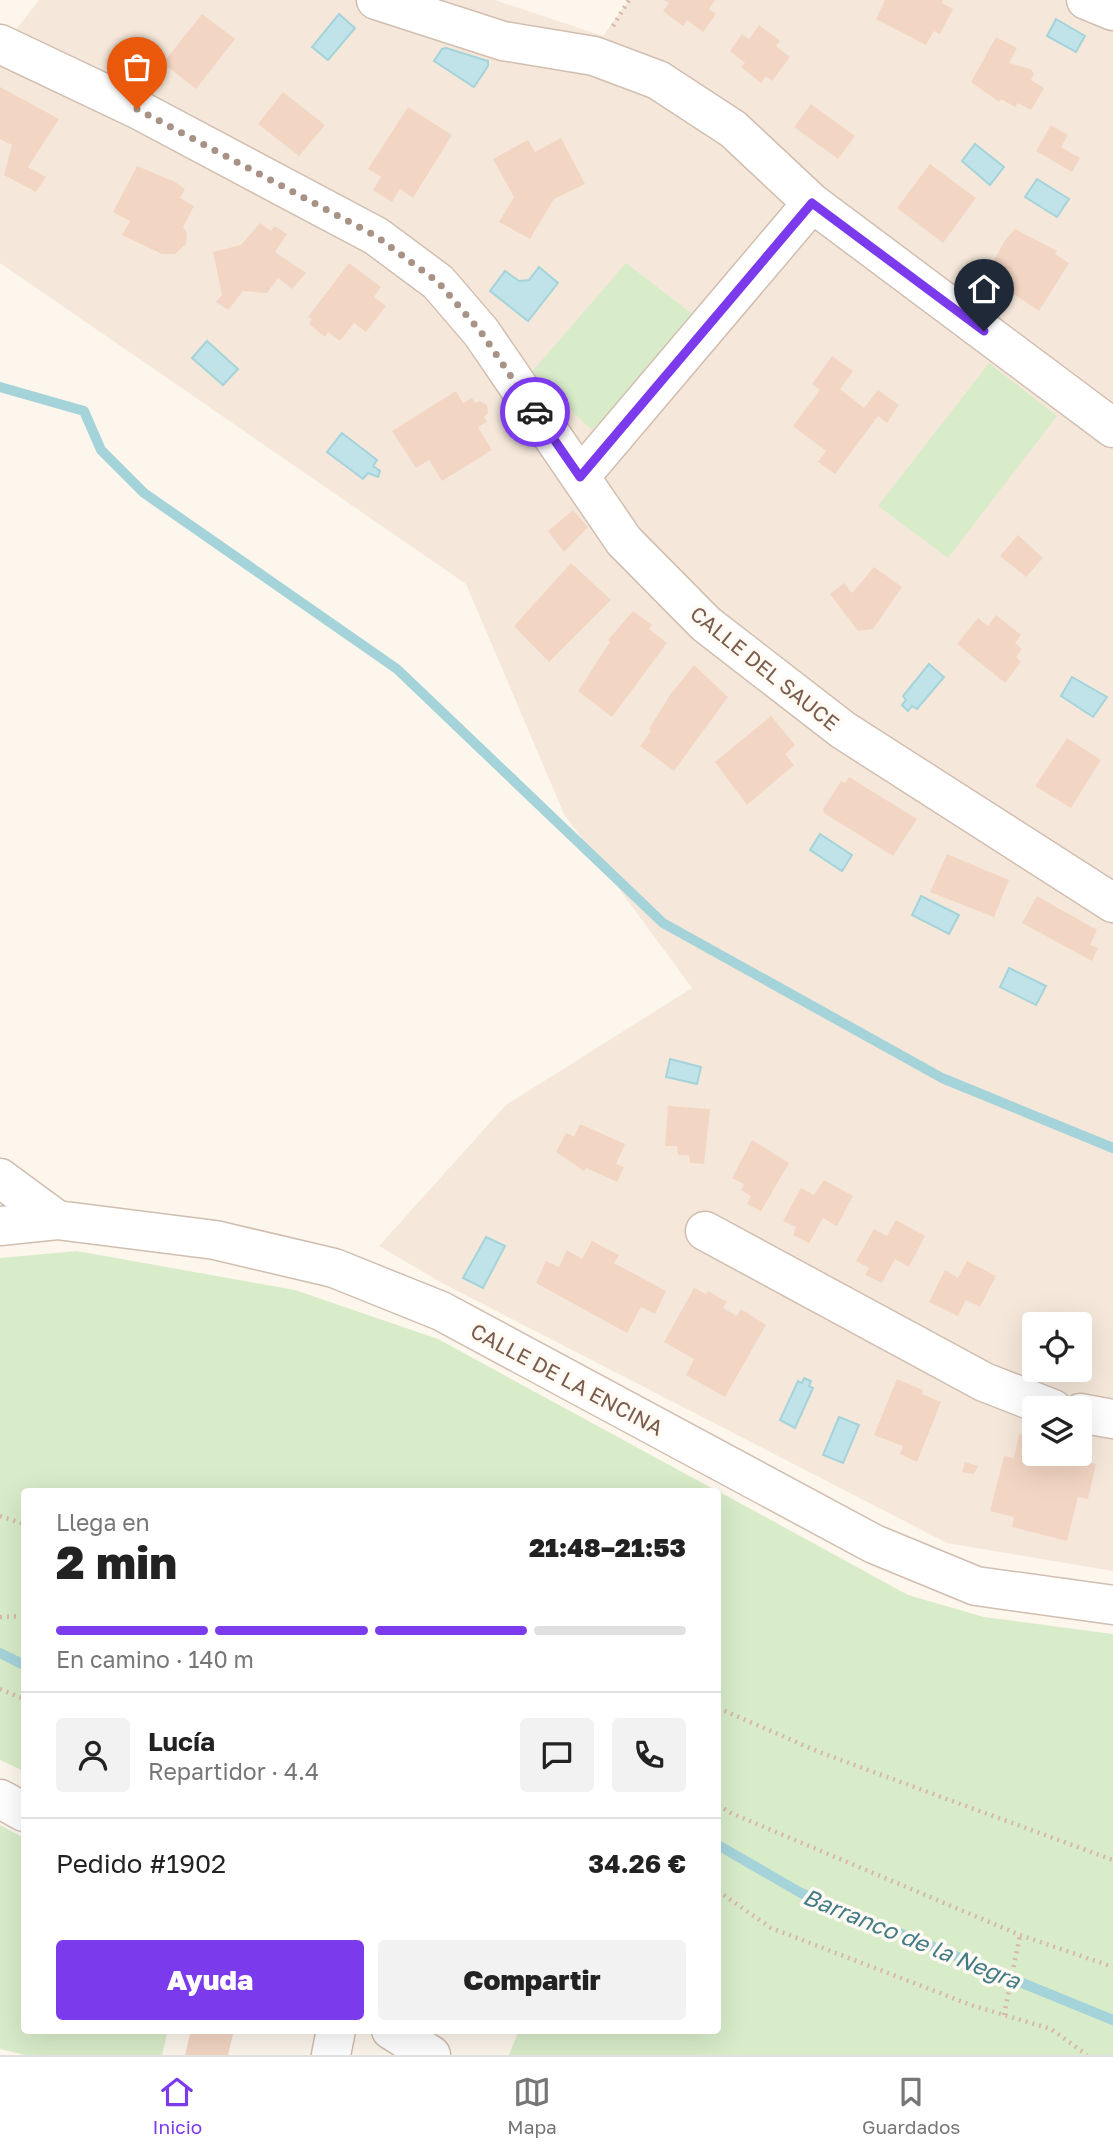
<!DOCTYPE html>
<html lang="es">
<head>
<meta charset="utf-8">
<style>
  :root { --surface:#fff; --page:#f2f2f2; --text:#222; --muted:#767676; --line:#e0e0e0; --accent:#7c3aed }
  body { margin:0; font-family:"Golos Text",sans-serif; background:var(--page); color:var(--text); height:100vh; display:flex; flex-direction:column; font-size:26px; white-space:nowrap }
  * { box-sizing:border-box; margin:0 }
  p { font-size:23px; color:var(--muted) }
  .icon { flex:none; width:38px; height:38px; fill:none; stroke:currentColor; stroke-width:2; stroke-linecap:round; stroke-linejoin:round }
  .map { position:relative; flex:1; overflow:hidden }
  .panel { position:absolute; left:21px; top:1488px; width:700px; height:546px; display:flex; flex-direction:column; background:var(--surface); border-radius:7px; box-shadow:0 7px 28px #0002 }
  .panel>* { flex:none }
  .buttons { position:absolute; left:1022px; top:1312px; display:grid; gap:14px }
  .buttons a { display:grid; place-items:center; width:70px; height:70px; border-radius:7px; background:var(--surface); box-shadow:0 7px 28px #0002; font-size:35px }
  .pin { position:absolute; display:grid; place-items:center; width:60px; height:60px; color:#fff; margin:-72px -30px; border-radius:50% 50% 50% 0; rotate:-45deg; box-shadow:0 0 7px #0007 }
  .pin .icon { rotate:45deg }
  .courier { position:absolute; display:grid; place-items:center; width:70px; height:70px; margin:-35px; border:5px solid #7c3aed; border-radius:50%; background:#fff; color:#222; box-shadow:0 2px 9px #0007 }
  .head em { font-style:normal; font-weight:800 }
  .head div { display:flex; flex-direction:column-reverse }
  .head { display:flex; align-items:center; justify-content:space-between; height:119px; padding:0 35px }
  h1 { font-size:46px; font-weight:800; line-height:52px }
  .bar { display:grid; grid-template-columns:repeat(4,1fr); gap:10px 7px; align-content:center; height:84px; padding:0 35px }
  .bar i { height:9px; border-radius:5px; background:var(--line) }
  .bar .on { background:var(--accent) }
  .bar p { grid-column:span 4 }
  .line { display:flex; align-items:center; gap:18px; padding:0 35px; border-top:2px solid var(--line) }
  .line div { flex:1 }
  .round { display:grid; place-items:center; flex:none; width:74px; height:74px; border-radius:7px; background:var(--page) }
  .action { display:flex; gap:14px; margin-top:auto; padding:14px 35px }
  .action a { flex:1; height:80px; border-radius:7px; background:var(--accent); color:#fff; font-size:28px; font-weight:800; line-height:80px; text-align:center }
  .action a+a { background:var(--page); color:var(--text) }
  .tab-bar { display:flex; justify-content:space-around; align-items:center; height:98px; border-top:2px solid var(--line); background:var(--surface); font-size:19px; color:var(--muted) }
  .tab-bar a { display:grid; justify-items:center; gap:4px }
  .tab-bar .on { color:var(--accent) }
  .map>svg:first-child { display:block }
  .residential { fill:#f5e8da; fill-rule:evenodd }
  .green { fill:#d8ecc9 }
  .water { fill:#bfe3e8; stroke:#a5d3da; stroke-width:2 }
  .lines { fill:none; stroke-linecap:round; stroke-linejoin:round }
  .stream { stroke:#a5d3da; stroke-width:10 }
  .building { fill:#f3d5c3 }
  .minor-casing { stroke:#d1beb0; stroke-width:41 }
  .path { stroke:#d9b8a5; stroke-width:4.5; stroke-dasharray:2 5; stroke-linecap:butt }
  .minor { stroke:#fff; stroke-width:38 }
  .done { stroke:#a89285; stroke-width:7; stroke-dasharray:0 12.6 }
  .route { stroke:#7c3aed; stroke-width:9 }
  .labels { text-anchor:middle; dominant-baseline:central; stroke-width:7; stroke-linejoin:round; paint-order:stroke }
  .street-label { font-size:21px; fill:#7a5c4d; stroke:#fffaf3 }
  .water-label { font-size:23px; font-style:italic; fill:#437c86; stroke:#fffaf3 }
</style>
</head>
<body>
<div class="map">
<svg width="1113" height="2055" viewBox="0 0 1113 2055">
  <rect width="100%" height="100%" fill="#fdf6ec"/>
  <path class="residential" d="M39,0h456l108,36 26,-36h484v1571l-166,-28 -505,-260 -63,-37 127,-141 186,-117 -128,-174 -98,-230 -466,-321v-213zM1034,1325h46v45h-46zM1034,1409h46v45h-46z"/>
  <path class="green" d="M626,263l69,53 -103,114 -62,-56z
    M989,363l68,53 -109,142 -70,-52z
    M77,1251l218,39 143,49 279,152h-693v280l-24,-11v-502z
    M718,1491l190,104 76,22 129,17v421h-604l10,-25h199z
    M0,1825l24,13v192h144l-6,25h-137l-25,-6z"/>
  <path class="water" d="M339,14l16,14 -27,32 -16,-13z
    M1056,19l29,17 -9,16 -29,-16z
    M446,48l42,13v5l-14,21 -40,-26 8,-12z
    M975,144l29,23 -14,18 -28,-24z
    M1037,179l32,20 -12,18 -32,-20z
    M539,267l19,16 -30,38 -38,-30 15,-20 14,10 10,-1z
    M207,341l31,28 -15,16 -31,-27z
    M342,433l35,27 -4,6 7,5 -2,6 -10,-4 -5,6 -36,-27z
    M929,664l15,13 -27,32 -5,-3 -4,5 -6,-6 4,-5 -3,-4z
    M1072,677l35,20 -14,20 -32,-21z
    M820,834l32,21 -10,16 -32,-21z
    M921,896l38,19 -10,19 -37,-19z
    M1009,968l37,18 -10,19 -36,-18z
    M670,1059l31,8 -4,17 -31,-7z
    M486,1237l19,9 -22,42 -20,-10z
    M804,1378l7,3 -2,5 4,2 -18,40 -15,-8 18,-39 4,2z
    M839,1417l20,8 -16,38 -20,-8z"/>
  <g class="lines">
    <path class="stream" d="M0,387l84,24 17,39 43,43 253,176 266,254 279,155 171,70
      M0,1653l24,12
      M718,1845l83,48 312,127"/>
  </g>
  <path class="building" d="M663,0h52l-6,9 7,5 -13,18 -16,-12 -4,6 -20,-15 6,-8z
    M885,0h58l-1,3 11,6 -13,25 -6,-3 -8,14 -50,-26z
    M202,14l33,25 -39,50 -33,-26z
    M759,25l21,16 -4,5 14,11 -18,24 -6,-5 -5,7 -20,-16 4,-4 -15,-12 12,-17 7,5z
    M996,37l21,11 -8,15 22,6 3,5 -3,6 13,8 -13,22 -13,-7 -3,4 -14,-8 -2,3 -28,-20z
    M0,87l59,32 -31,48 18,10 -10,15 -32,-17 8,-30 -12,-6z
    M283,92l42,33 -26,31 -41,-32z
    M811,104l44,32 -17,23 -44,-32z
    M408,107l44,28 -39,63 -13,-9 -8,13 -19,-12 8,-13 -13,-8z
    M1051,125l17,10 -7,12 19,11 -8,14 -36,-21z
    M561,138l24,46 -31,15 -24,40 -31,-17 15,-25 -21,-38 35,-19 7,12z
    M930,164l46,34 -33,45 -46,-35z
    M137,166l38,16 10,7 -5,9 14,8 -11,21 4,6 -1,11 -11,10h-13l-40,-19 8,-14 -17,-9z
    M260,223l11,8 4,-5 12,8 -12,18 31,21 -14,16 -14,-11 -11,15 -24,-2 -15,19 -12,-8 6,-7 -9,-43 28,-7z
    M1015,229l42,22 -2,3 14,9 -30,48 -28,-19 -8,13 -26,-16 29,-50z
    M349,263l32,24 -7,10 12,9 -20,26 -12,-9 -14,18 -12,-9 -3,5 -16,-13 3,-5 -4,-2z
    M832,356l21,15 -13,18 24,19 14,-18 21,15 -12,18 -9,-7 -43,58 -17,-12 8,-11 -33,-25 27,-36 -8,-6z
    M456,391l7,12 9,-5 3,5 5,-2 7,4 1,8 -4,4 3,5 -9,5 14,23 -50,31 -13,-21 -13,8 -24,-37z
    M573,510l15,17 -24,25 -16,-21z
    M1018,535l25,23 -17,19 -26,-21z
    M571,563l40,37 -62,62 -35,-36z
    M874,567l28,20 -29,42 -15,2 -28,-37 14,-11 8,10z
    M633,611l19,14 -3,4 18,14 -55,74 -34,-26 32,-49 -2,-2z
    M996,615l25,20 -6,8 7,6 -6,8 5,5 -16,21 -48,-39 21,-26 10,8z
    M694,665l34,32 -54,74 -34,-25 11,-15 -2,-2 21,-34z
    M771,716l24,29 -10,9 9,11 -47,40 -32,-43z
    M1067,738l34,22 -30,48 -36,-22z
    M849,777l68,42 -24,37 -69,-43 -1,-4 18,-28 4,2z
    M947,854l62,26 -15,37 -64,-25z
    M1037,896l60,34 -7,15 8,3 -6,13 -70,-38z
    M668,1106l42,3 -6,55 -14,-1 -1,-8h-11l-1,-9h-12z
    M580,1124l45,20 -9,20 8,3 -7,15 -31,-14 -2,3 -28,-19 10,-19 8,4z
    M752,1140l37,23 -28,48 -14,-7 4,-8 -10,-6 3,-6 -12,-6z
    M824,1180l29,16 -16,30 -14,-8 -14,25 -16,-8 3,-8 -13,-6 18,-33 13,7z
    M896,1220l29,16 -16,31 -14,-8 -13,24 -17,-8 4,-7 -13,-7 18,-32 13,7z
    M592,1241l27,14 -5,8 52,28 -11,23 -14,-7 -14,26 -91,-50 10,-22 13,6 8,-17 15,9z
    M967,1261l29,15 -16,31 -14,-7 -8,16 -29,-14 16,-32 13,8z
    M694,1288l12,6 2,-3 19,11 -4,6 14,8 4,-7 25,16 -41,72 -39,-22 8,-16 -30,-17z
    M897,1379l26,11 -1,4 19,8 -24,60 -17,-8 3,-8 -29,-11z
    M1019,1434l15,4v16h21l41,10 -8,35 -10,-2 -11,44 -55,-14 2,-10 -24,-6 14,-55 10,2z
    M965,1462l13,4 -4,8 -12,-2z
    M191,2030h43l-6,25h-43z"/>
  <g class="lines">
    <g class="minor-casing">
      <path id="minor" d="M376,0l127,41 91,15 64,24 75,49 79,74 301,225
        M1086,0l27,11
        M0,44l137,65 239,127 62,46 43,50 143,209 82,83 137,106 270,173
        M580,477l232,-274
        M0,1178l57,42
        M0,1226l57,-6 158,20 119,28 107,43 433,233 102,42 137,19
        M705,1231l279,151 69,27
        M1080,1413l33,6
        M0,1799l24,13
        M391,2030l40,25
        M331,2055l5,-25"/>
    </g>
    <path class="path" d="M613,26l16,-26
      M0,1516l24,8
      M0,1617l24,-1
      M0,1689l24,10
      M718,1708l101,44 294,108
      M718,1805l13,8 289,122 93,32
      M718,1891l53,37 200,77 80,24 36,26
      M1004,2015l16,-80"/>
    <use href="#minor" class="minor"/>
  </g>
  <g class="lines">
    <path class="done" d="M137,109l239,127 62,46 43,50 54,80"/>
    <path class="route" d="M535,412l45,65 232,-274 172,128"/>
  </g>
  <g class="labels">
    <g class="street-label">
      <text transform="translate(765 668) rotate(39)">CALLE DEL SAUCE</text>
      <text transform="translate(567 1379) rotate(28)">CALLE DE LA ENCINA</text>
    </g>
    <g class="water-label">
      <text transform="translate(912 1938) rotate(22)">Barranco de la Negra</text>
    </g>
  </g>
</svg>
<div class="buttons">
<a><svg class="icon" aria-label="locate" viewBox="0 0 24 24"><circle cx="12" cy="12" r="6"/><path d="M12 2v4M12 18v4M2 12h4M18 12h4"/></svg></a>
<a><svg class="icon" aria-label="layers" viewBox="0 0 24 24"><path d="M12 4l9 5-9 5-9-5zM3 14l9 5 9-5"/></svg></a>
</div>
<div class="pin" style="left:137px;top:109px;background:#ea580c"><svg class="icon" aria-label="bag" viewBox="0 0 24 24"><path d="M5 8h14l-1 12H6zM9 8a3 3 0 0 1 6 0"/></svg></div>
<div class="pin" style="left:984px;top:331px;background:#1f2937"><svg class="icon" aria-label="home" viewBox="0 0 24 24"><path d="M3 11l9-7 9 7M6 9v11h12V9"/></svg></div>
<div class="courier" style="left:535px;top:412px"><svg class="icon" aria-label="car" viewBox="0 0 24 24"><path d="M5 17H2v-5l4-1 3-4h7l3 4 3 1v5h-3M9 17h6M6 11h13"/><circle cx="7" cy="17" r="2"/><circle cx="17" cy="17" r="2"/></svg></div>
<section class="panel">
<div class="head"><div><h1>2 min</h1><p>Llega en</p></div><em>21:48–21:53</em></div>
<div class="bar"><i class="on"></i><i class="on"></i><i class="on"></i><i></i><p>En camino · 140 m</p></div>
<div class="line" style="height:126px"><a class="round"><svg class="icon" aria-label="person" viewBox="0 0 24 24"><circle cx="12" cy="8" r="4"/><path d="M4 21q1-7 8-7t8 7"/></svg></a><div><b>Lucía</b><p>Repartidor · 4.4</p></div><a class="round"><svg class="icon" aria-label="chat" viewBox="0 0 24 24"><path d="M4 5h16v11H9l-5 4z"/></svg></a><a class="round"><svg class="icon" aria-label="phone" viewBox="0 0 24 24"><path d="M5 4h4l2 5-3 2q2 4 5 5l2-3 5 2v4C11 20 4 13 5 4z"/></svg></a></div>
<div class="line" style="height:91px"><div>Pedido #1902</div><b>34.26 €</b></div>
<div class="action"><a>Ayuda</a><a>Compartir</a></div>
</section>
</div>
<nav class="tab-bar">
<a class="on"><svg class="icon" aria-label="home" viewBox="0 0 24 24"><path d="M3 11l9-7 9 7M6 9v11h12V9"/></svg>Inicio</a>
<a><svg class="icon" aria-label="map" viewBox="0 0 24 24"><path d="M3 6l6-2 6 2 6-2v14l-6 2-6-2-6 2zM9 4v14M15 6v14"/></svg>Mapa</a>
<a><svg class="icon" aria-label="saved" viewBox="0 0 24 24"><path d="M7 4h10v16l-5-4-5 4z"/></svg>Guardados</a>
</nav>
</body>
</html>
